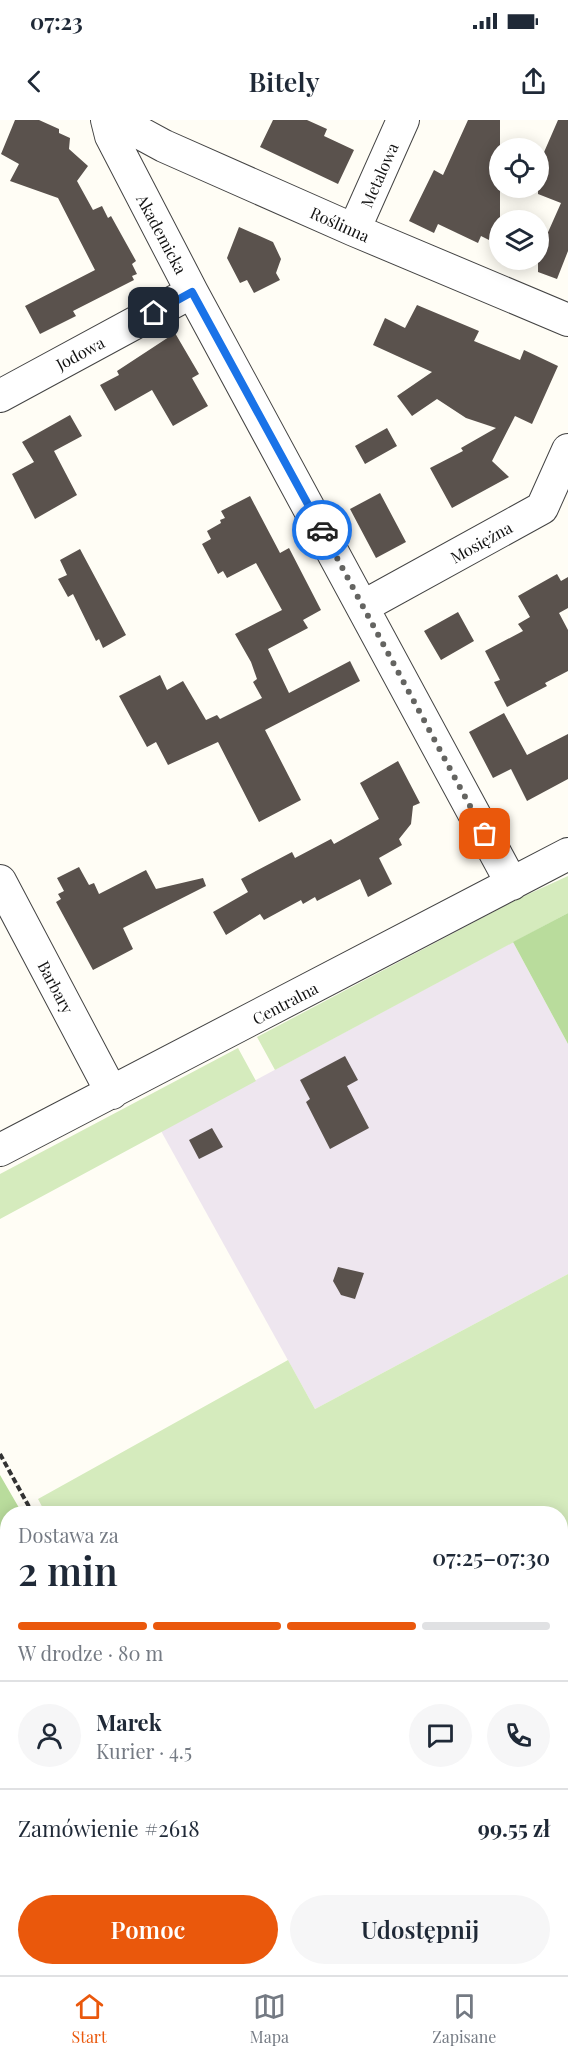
<!DOCTYPE html>
<html lang="pl">
<head>
<meta charset="utf-8">
<style>
  :root { --surface:#fff; --page:#f6f6f7; --text:#1f2937; --muted:#747a83; --line:#e0e1e3; --accent:#ea580c }
  body { margin:0; font-family:"Playfair Display",serif; background:var(--page); color:var(--text); height:100vh; display:flex; flex-direction:column; font-size:22px; white-space:nowrap }
  * { box-sizing:border-box; margin:0 }
  p { font-size:20px; color:var(--muted) }
  .icon { flex:none; width:33px; height:33px; fill:none; stroke:currentColor; stroke-width:2; stroke-linecap:round; stroke-linejoin:round }
  .map { position:relative; flex:1; overflow:hidden }
  .drawer { position:absolute; left:0px; top:1386px; width:568px; height:470px; display:flex; flex-direction:column; background:var(--surface); border-radius:24px 24px 0 0; box-shadow:0 3px 15px #0003 }
  .drawer>* { flex:none }
  .fabs { position:absolute; left:489px; top:18px; display:grid; gap:12px }
  .fabs a { display:grid; place-items:center; width:60px; height:60px; border-radius:50%; background:var(--surface); box-shadow:0 3px 15px #0003; font-size:30px }
  .pin { position:absolute; display:grid; place-items:center; width:51px; height:51px; color:#fff; margin:-26px; border-radius:12px; box-shadow:0 3px 9px #0006 }
  .courier { position:absolute; display:grid; place-items:center; width:60px; height:60px; margin:-30px; border:4px solid #1a73e8; border-radius:50%; background:#fff; color:#222; box-shadow:0 2px 8px #0007 }
  .overview em { font-style:normal; font-weight:600 }
  .overview div { display:flex; flex-direction:column-reverse }
  .overview { display:flex; align-items:center; justify-content:space-between; height:102px; padding:0 18px }
  h1 { font-size:39px; font-weight:600; line-height:45px }
  .bar { display:grid; grid-template-columns:repeat(4,1fr); gap:9px 6px; align-content:center; height:72px; padding:0 18px }
  .bar i { height:8px; border-radius:4px; background:var(--line) }
  .bar .on { background:var(--accent) }
  .bar p { grid-column:span 4 }
  .line { display:flex; align-items:center; gap:15px; padding:0 18px; border-top:2px solid var(--line) }
  .line div { flex:1 }
  .round { display:grid; place-items:center; flex:none; width:63px; height:63px; border-radius:32px; background:var(--page) }
  .primary-button { display:flex; gap:12px; margin-top:auto; padding:12px 18px }
  .primary-button a { flex:1; height:69px; border-radius:36px; background:var(--accent); color:#fff; font-size:24px; font-weight:600; line-height:69px; text-align:center }
  .primary-button a+a { background:var(--page); color:var(--text) }
  .status { display:flex; justify-content:space-between; align-items:center; height:42px; padding:0 30px; background:var(--surface); direction:ltr }
  .status svg { height:16px; fill:currentColor }
  header { display:flex; justify-content:space-between; align-items:center; height:78px; padding:0 18px; background:var(--surface); font-size:27px; font-weight:600 }
  .tabs { display:flex; justify-content:space-around; align-items:center; height:84px; border-top:2px solid var(--line); background:var(--surface); font-size:16px; color:var(--muted) }
  .tabs a { display:grid; justify-items:center; gap:3px }
  .tabs .on { color:var(--accent) }
  .map>svg:first-child { display:block }
  .industrial { fill:#eee6ef }
  .green { fill:#d5ebbd }
  .forest { fill:#b9dc9c }
  .building { fill:#5a524d }
  .lines { fill:none; stroke-linecap:round; stroke-linejoin:round }
  .street-casing { stroke:#444; stroke-width:34 }
  .path { stroke:#333; stroke-width:4; stroke-dasharray:6 3; stroke-linecap:butt }
  .street { stroke:#fff; stroke-width:32 }
  .done { stroke:#646461; stroke-width:6; stroke-dasharray:0 10.8 }
  .route { stroke:#1a73e8; stroke-width:8 }
  .labels { text-anchor:middle; dominant-baseline:central; stroke-width:6; stroke-linejoin:round; paint-order:stroke }
  .street-label { font-size:16px; fill:#111; stroke:#fff }
</style>
</head>
<body>
<div class="status"><b>07:23</b><svg viewBox="0 0 49 12"><path d="M0 12V9h3v3zM5 12V6h3v6zM10 12V3h3v9zM15 12V0h3v12zM26 1h20v11H26zM47 4h2v5h-2z"/></svg></div>
<header><svg class="icon" aria-label="back" viewBox="0 0 24 24"><path d="M15 5l-7 7 7 7"/></svg>Bitely<svg class="icon" aria-label="share" viewBox="0 0 24 24"><path d="M12 15V3M7 8l5-5 5 5M5 13v7h14v-7"/></svg></header>
<div class="map">
<svg width="568" height="1855" viewBox="0 0 568 1855">
  <rect width="100%" height="100%" fill="#fffdf5"/>
  <path class="industrial" d="M513,822l55,102v230l-253,135 -154,-278z"/>
  <path class="green" d="M568,756v37l-293,157 -18,-33 263,-139z
    M238,928l18,33 -256,138v-45z
    M568,1154v701h-272l-3,-7h268v-454h-515l-8,-15 250,-139 27,49z
    M60,1848h90l1,7h-95z"/>
  <path class="forest" d="M568,793v131l-55,-102z
    M0,1355l22,38 -14,1v454h52l-4,7h-56z
    M150,1848h121l3,7h-123z"/>
  <path class="building" d="M15,0h24l20,9v4l11,5 -1,11 19,17 -11,15 16,29 9,-4 6,12 3,-2 25,45 -4,3 5,10 -5,2 2,4 -61,31 3,5 -36,18 -15,-28 70,-36 -37,-72 -48,-17 9,-17 -18,-10z
    M273,0h34l20,9 -3,7 30,14 -16,34 -78,-37z
    M468,0h32v100l-9,21 -10,-5 -3,7 -40,-19 -4,9 -25,-12 25,-51 9,5z
    M558,0h10v131l-11,28 -19,-7v-35l7,2 16,-36 -23,-9v-28z
    M239,107l34,15 8,17 -5,14 4,7 -26,13 -7,-13 -7,3 -13,-25z
    M417,185l62,26 -5,10 46,19 4,-10 34,16 -26,58 -17,-8 -23,45 17,16 -57,31 -22,-40 33,-17 -2,-3 35,-20 -30,-10 -29,-19 -25,17 -15,-20 35,-24 -59,-27 12,-27 20,10z
    M175,213l24,41 -7,4 16,28 -35,20 -21,-36 -37,21 -15,-26 19,-10 -2,-4z
    M70,295l12,21 -28,15 23,44 -42,24 -23,-45 22,-12 -12,-20z
    M387,308l10,18 -32,18 -10,-18z
    M380,373l26,49 -30,16 -26,-49z
    M250,376l30,57 9,-5 32,62 -18,10 5,8 -40,21 21,44 61,-32 10,20 -95,49 36,70 -42,22 -41,-80 -50,23 -12,-23 -9,5 -28,-51 41,-21 7,15 16,-9 23,39 11,-5 3,4 42,-21 -9,-16 4,-3 -6,-17 -16,-28 47,-24 -26,-47 -29,15 -4,-7 -5,3 -16,-30 9,-5 -4,-8 14,-8 -1,-3 5,-2 -4,-7z
    M80,429l46,86 -23,13 -4,-9 -3,2 -23,-47 -5,3 -10,-18 9,-4 -7,-15z
    M557,454l4,7 7,-4v31l-9,5 9,17v41l-23,12 2,3 -40,21 -13,-25 6,-2 -15,-29 38,-20 -5,-7 12,-7 -12,-21z
    M458,492l16,29 -33,19 -17,-29z
    M504,593l23,42 41,-21v45l-41,22 -16,-32 -18,9 -24,-46z
    M398,641l22,42 -7,3 -2,18 -12,15 3,6 -23,13 13,26 -24,13 -8,-18 -43,22 -2,-4 -12,7 -2,-4 -37,20 -4,-6 -34,21 -13,-23 35,-20 -7,-13 51,-27 3,6 36,-19 3,5 45,-25 -19,-36z
    M79,747l10,18 5,-2 5,11 47,-24 10,19 47,-11 3,8 -83,42 10,21 -40,21 -37,-68 5,-3 -3,-5 6,-3 -7,-13z
    M345,936l13,24 -11,6 22,42 -39,21 -24,-47 4,-3 -10,-19z
    M212,1008l11,19 -24,12 -10,-19z
    M338,1147l26,6 -9,26 -14,-4 -8,-14z"/>
  <g class="lines">
    <g class="street-casing">
      <path id="street" d="M107,0l4,16 81,156 320,592
        M116,0l48,26 190,84 214,90
        M354,110l49,-110
        M0,276l192,-104
        M364,486l178,-98 26,-58
        M0,761l112,212
        M0,1030l568,-296"/>
    </g>
    <path class="path" d="M0,1334l33,60
      M279,1848l3,7"/>
    <use href="#street" class="street"/>
  </g>
  <g class="lines">
    <path class="done" d="M322,410l163,304"/>
    <path class="route" d="M154,193l38,-21 130,238"/>
  </g>
  <g class="labels">
    <g class="street-label">
      <text transform="translate(379 55) rotate(-66)">Metalowa</text>
      <text transform="translate(340 104) rotate(24)">Roślinna</text>
      <text transform="translate(162 114) rotate(62)">Akademicka</text>
      <text transform="translate(80 233) rotate(-28)">Jodowa</text>
      <text transform="translate(481 422) rotate(-29)">Mosiężna</text>
      <text transform="translate(56 867) rotate(62)">Barbary</text>
      <text transform="translate(285 883) rotate(-28)">Centralna</text>
    </g>
  </g>
</svg>
<div class="fabs">
<a><svg class="icon" aria-label="locate" viewBox="0 0 24 24"><circle cx="12" cy="12" r="6"/><path d="M12 2v4M12 18v4M2 12h4M18 12h4"/></svg></a>
<a><svg class="icon" aria-label="layers" viewBox="0 0 24 24"><path d="M12 4l9 5-9 5-9-5zM3 14l9 5 9-5"/></svg></a>
</div>
<div class="pin" style="left:485px;top:714px;background:#ea580c"><svg class="icon" aria-label="bag" viewBox="0 0 24 24"><path d="M5 8h14l-1 12H6zM9 8a3 3 0 0 1 6 0"/></svg></div>
<div class="pin" style="left:154px;top:193px;background:#1f2937"><svg class="icon" aria-label="home" viewBox="0 0 24 24"><path d="M3 11l9-7 9 7M6 9v11h12V9"/></svg></div>
<div class="courier" style="left:322px;top:410px"><svg class="icon" aria-label="car" viewBox="0 0 24 24"><path d="M5 17H2v-5l4-1 3-4h7l3 4 3 1v5h-3M9 17h6M6 11h13"/><circle cx="7" cy="17" r="2"/><circle cx="17" cy="17" r="2"/></svg></div>
<section class="drawer">
<div class="overview"><div><h1>2 min</h1><p>Dostawa za</p></div><em>07:25–07:30</em></div>
<div class="bar"><i class="on"></i><i class="on"></i><i class="on"></i><i></i><p>W drodze · 80 m</p></div>
<div class="line" style="height:108px"><a class="round"><svg class="icon" aria-label="person" viewBox="0 0 24 24"><circle cx="12" cy="8" r="4"/><path d="M4 21q1-7 8-7t8 7"/></svg></a><div><b>Marek</b><p>Kurier · 4.5</p></div><a class="round"><svg class="icon" aria-label="chat" viewBox="0 0 24 24"><path d="M4 5h16v11H9l-5 4z"/></svg></a><a class="round"><svg class="icon" aria-label="phone" viewBox="0 0 24 24"><path d="M5 4h4l2 5-3 2q2 4 5 5l2-3 5 2v4C11 20 4 13 5 4z"/></svg></a></div>
<div class="line" style="height:78px"><div>Zamówienie #2618</div><b>99.55 zł</b></div>
<div class="primary-button"><a>Pomoc</a><a>Udostępnij</a></div>
</section>
</div>
<nav class="tabs">
<a class="on"><svg class="icon" aria-label="home" viewBox="0 0 24 24"><path d="M3 11l9-7 9 7M6 9v11h12V9"/></svg>Start</a>
<a><svg class="icon" aria-label="map" viewBox="0 0 24 24"><path d="M3 6l6-2 6 2 6-2v14l-6 2-6-2-6 2zM9 4v14M15 6v14"/></svg>Mapa</a>
<a><svg class="icon" aria-label="saved" viewBox="0 0 24 24"><path d="M7 4h10v16l-5-4-5 4z"/></svg>Zapisane</a>
</nav>
</body>
</html>
